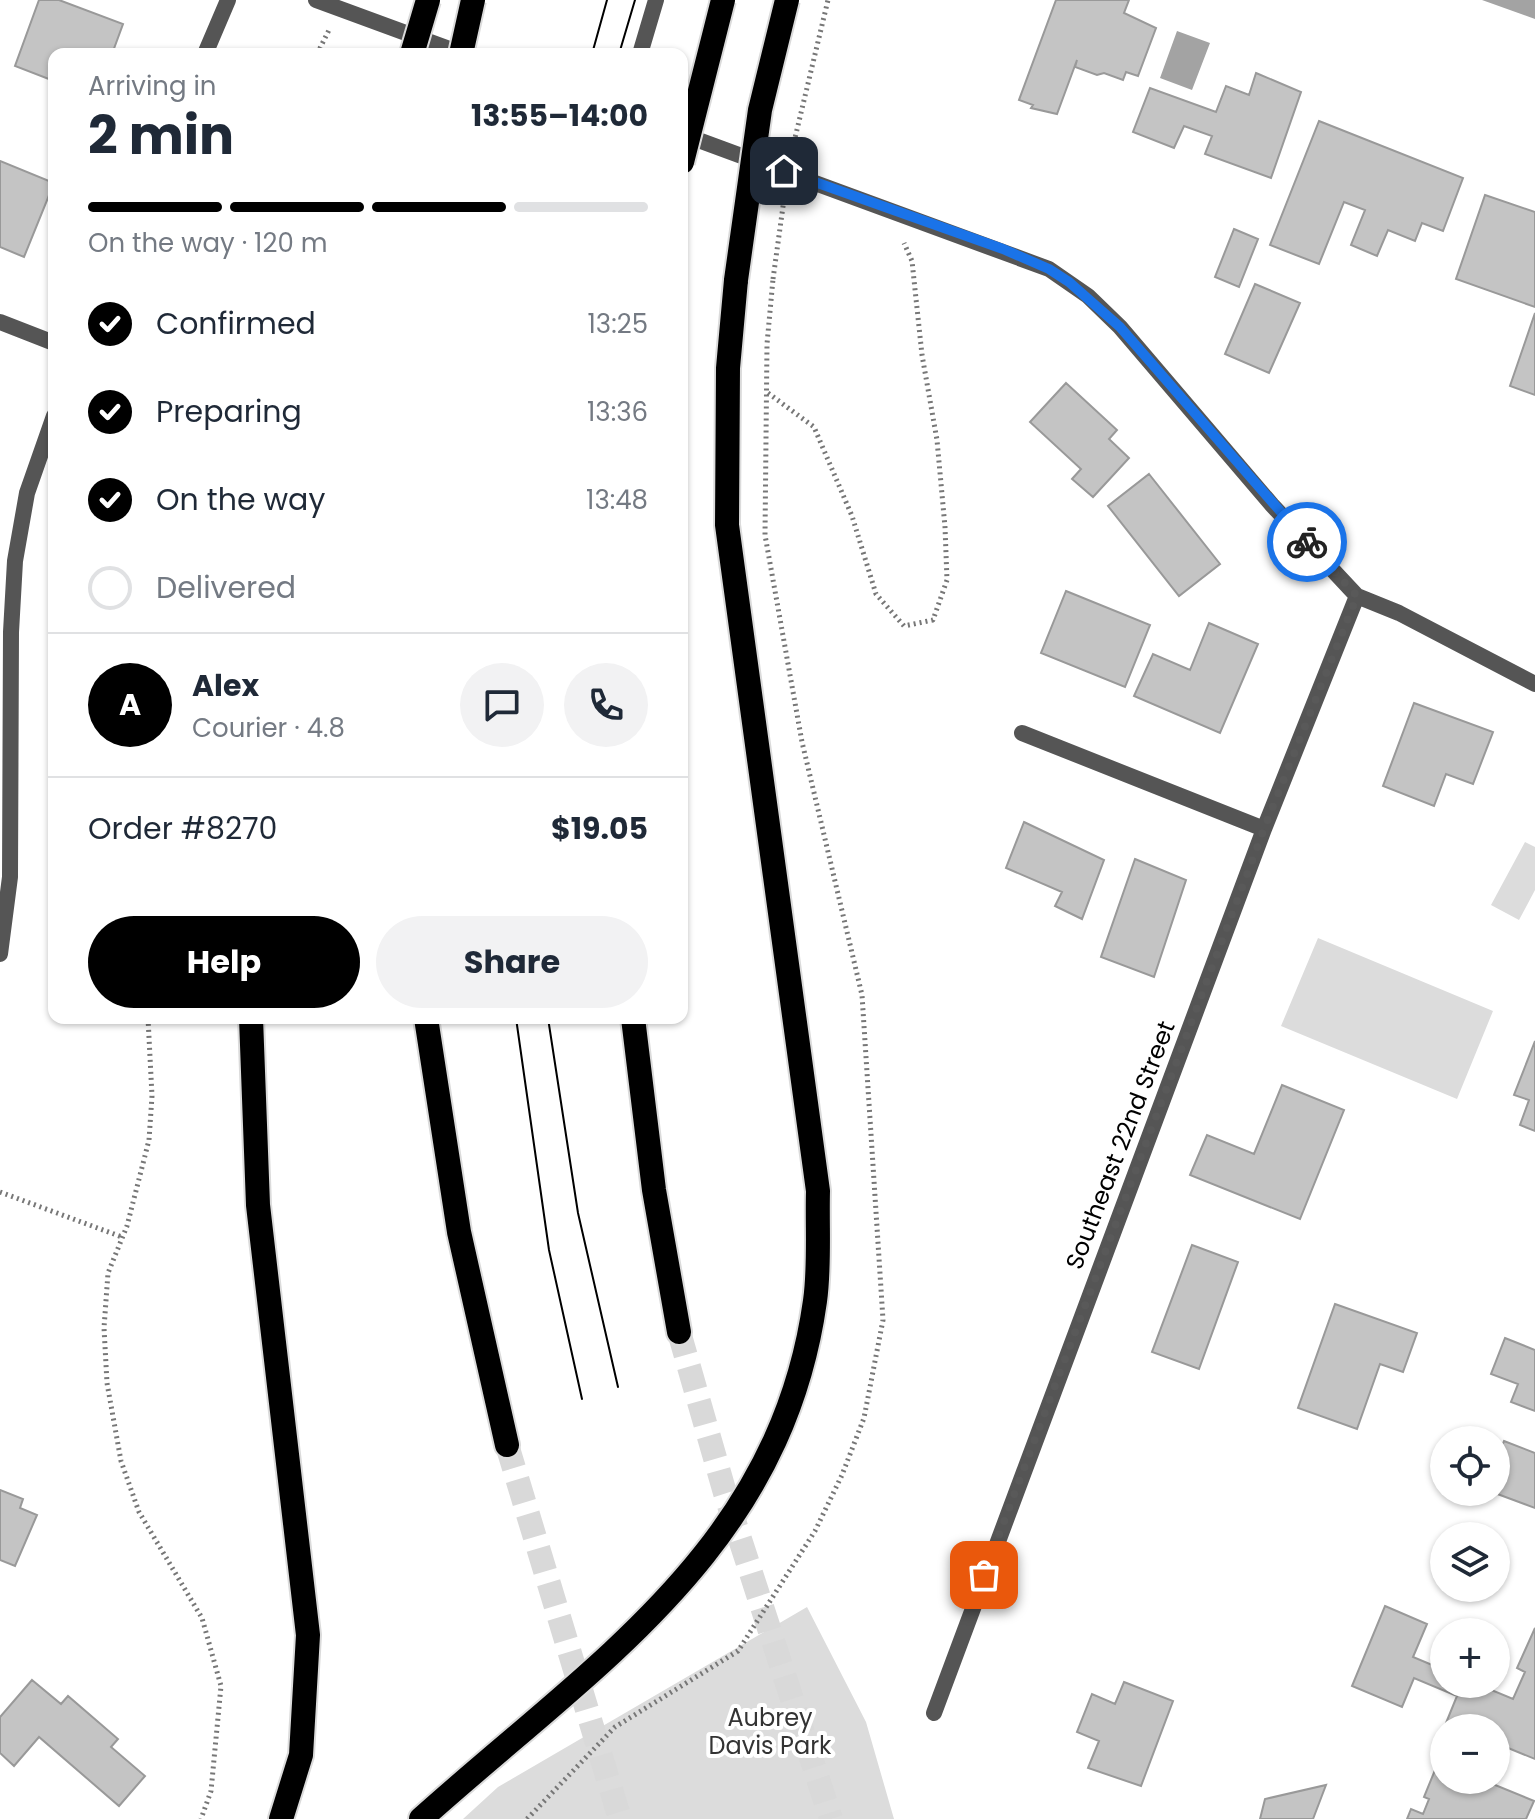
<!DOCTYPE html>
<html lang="en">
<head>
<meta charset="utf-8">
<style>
  :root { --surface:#fff; --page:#f2f2f3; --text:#1f2937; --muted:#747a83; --line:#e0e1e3; --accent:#000 }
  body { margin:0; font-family:Poppins,sans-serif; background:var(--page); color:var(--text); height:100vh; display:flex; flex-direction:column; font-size:30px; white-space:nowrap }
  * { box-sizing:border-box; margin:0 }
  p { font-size:26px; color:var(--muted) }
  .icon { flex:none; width:44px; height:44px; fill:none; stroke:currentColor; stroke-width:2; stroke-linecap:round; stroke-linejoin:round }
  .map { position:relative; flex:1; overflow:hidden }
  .sheet { position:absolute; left:48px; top:48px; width:640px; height:976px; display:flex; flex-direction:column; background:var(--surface); border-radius:16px; box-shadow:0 2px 6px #0004 }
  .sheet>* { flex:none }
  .tools { position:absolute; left:1430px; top:1426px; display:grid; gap:16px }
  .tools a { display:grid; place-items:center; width:80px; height:80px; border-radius:50%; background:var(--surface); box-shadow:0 2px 6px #0004; font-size:40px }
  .pin { position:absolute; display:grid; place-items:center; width:68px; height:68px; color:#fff; margin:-34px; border-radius:16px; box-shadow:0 4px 12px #0006 }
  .courier { position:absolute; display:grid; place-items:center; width:80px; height:80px; margin:-40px; border:6px solid #1a73e8; border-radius:50%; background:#fff; color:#222; box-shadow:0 2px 10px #0007 }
  .head em { font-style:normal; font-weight:700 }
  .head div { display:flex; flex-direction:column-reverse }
  .head { display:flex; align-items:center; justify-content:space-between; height:136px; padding:0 40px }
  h1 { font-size:52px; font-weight:700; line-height:60px }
  .bar { display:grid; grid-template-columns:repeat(4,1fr); gap:12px 8px; align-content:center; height:96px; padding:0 40px }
  .bar i { height:10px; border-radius:6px; background:var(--line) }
  .bar .current { background:var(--accent) }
  .bar p { grid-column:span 4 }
  .line { display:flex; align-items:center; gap:20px; padding:0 40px; border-top:2px solid var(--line) }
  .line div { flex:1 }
  .round { display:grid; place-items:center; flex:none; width:84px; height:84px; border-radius:42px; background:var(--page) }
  ol { padding:0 40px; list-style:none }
  li { display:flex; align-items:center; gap:24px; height:88px }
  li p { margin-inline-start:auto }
  li .icon { padding:8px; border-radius:50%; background:var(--accent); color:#fff; stroke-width:4 }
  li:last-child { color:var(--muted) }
  li i { width:44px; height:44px; border:4px solid var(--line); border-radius:50% }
  .action { display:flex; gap:16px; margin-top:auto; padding:16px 40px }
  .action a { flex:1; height:92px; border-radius:48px; background:var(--accent); color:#fff; font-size:32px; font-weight:700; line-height:92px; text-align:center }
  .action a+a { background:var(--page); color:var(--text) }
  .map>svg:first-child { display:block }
  .park { fill:#dcdcdc }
  .water { fill:#a3a3a3 }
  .building { fill:#c4c4c4; stroke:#999; stroke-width:2 }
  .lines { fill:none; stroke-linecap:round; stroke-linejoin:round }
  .motorway-tunnel { stroke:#d9d9d9; stroke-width:24; stroke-dasharray:24 12; stroke-linecap:butt }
  .motorway-casing { stroke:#dbdbdb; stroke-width:28 }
  .path { stroke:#777; stroke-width:5; stroke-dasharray:2 4; stroke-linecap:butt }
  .service { stroke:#555; stroke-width:16 }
  .minor { stroke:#555; stroke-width:16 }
  .tertiary { stroke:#555; stroke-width:16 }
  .motorway { stroke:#000; stroke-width:24 }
  .tram { stroke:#000; stroke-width:2 }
  .motorway-bridge-casing { stroke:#dbdbdb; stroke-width:28; stroke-linecap:butt }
  .path-bridge { stroke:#777; stroke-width:5; stroke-dasharray:2 4; stroke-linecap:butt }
  .motorway-bridge { stroke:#000; stroke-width:24 }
  .done { stroke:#595959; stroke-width:8; stroke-dasharray:0 14.4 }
  .route { stroke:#1a73e8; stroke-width:10 }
  .labels { text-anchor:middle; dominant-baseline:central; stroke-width:8; stroke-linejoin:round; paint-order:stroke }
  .street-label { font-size:24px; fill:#000; stroke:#fff }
  .park-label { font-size:24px; fill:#333; stroke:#fff }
</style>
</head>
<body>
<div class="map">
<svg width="1535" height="1819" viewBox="0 0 1535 1819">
  <rect width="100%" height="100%" fill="#fff"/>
  <path class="park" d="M1525,842l10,5v43l-16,30 -28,-15z
    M1318,938l175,73 -36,88 -176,-73z
    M807,1607l59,115 28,97h-431l35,-32z"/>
  <path class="water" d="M1482,0h53v19z
    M1177,31l33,12 -18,47 -32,-12z"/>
  <path class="building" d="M39,0h20l64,24 -11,30h-58v27l-39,-15z
    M1056,0h73l-5,13 32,15 -18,48 -12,-4 -3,8 -19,-7 -7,2 -22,-8 2,-7 -20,54 -26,-6 2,-3 -14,-5z
    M1256,73l45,19 -30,86 -66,-24 7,-18 -28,-10 -10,22 -41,-16 17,-44 66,24 10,-26 23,9z
    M1319,121l144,57 -20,53 -21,-8 -7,18 -27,-11 -11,26 -26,-11 14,-35 -21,-8 -25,62 -49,-19z
    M0,161l54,22 -30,74 -24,-10z
    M1485,195l50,17v95l-79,-28z
    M1234,229l24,10 -19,48 -24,-10z
    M1255,284l45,19 -31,70 -44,-19z
    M1535,313v82l-25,-9z
    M1066,383l51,47 -8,9 20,19 -36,39 -21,-18 9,-10 -51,-47z
    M1149,474l71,90 -41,32 -71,-90z
    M1066,591l84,34 -25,62 -84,-34z
    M1209,623l49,21 -38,89 -86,-37 19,-42 37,16z
    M1414,703l79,29 -20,52 -27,-10 -12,32 -51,-20z
    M1024,822l80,38 -22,59 -27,-13 7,-14 -56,-24z
    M1135,859l51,21 -32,97 -53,-20z
    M1535,1041v90l-15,-6 9,-25 -15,-5z
    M1282,1085l62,25 -44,109 -110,-44 17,-40 47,19z
    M1192,1245l46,17 -39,107 -47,-17z
    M1335,1304l82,29 -14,39 -23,-8 -23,65 -59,-21z
    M1505,1338l30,12v61l-24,-9 7,-18 -27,-10z
    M1504,1441l31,12v55l-43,-16h4v-30z
    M0,1490l23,9 -3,9 17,7 -22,51 -15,-6z
    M1385,1606l42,18 -14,33 31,13v14h33l36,15 12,-27 -8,-4 18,-40v131l-39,-16v-15h-37l-13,-5 11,-27 -43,-18 -12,29 -50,-21z
    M32,1680l29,24 7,-8 50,43 -7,8 34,29 -26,30 -80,-69 -25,29 -14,-13v-36z
    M1124,1682l49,19 -32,85 -53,-18 11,-27 -22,-9 15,-38 23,10z
    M1435,1770l9,4v6l27,5 2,-5h10l51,21 -8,18h-119l4,-10 12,5 6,-15 -5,-2z
    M1326,1785l-13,34h-53l5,-20z"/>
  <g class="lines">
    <path class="motorway-tunnel" d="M679,1332l46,161 106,326
      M507,1445l113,374"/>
    <g class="motorway-casing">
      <path id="motorway" d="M251,1018l7,187 50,430 -7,120 -20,64
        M426,1018l33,214 48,213
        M633,1018l21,172 25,142
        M421,1819c171,-154 359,-269 394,-518 5,-35 2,-74 3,-110l-91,-666 1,-157 8,-88"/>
    </g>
    <path class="path" d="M317,54l12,-24
      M768,393l46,34 38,89 24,78 28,32 29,-6 14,-40 -2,-53 -8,-87 -15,-85 -10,-94 -8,-18
      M148,1018l4,78 -3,44 -22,86 -19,47 -4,55 3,55 14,78 18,51 63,106 19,68 -10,105 -10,28
      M0,1192l122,45
      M527,1819l88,-92 123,-76 77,-120 27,-56 22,-57 19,-98 -21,-325 -60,-253 -37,-207 2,-191 6,-65"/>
    <path class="service" d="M640,54l16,-54"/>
    <path class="minor" d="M316,0l147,54
      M682,134l367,135 39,27 32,31 152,178 85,91 42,17 136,71
      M0,322l54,21
      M1022,733l242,96
      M934,1713l330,-884 93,-233"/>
    <path class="tertiary" d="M205,54l23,-54
      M0,954l10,-77 1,-245 4,-71 12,-68 27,-77"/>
    <use href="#motorway" class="motorway"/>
    <path class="tram" d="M592,54l15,-54
      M619,54l16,-54
      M516,1018l33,232 33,149
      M548,1018l30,195 40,174"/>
    <g class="motorway-bridge-casing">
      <path id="motorway-bridge" d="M412,54l16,-54
        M461,54l12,-54
        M682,162l41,-162
        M736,280l24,-170 27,-110"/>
    </g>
    <path class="path-bridge" d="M773,279l16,-116 39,-163"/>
    <use href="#motorway-bridge" class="motorway-bridge"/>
  </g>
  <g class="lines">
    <path class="done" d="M984,1575l280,-746 93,-233 -50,-54"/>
    <path class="route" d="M784,171l219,78 46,20 20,13 51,45 187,215"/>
  </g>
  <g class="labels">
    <g class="street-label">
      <text transform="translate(1120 1145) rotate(-69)">Southeast 22nd Street</text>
    </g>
    <g class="park-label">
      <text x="770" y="1717">Aubrey<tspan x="770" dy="28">Davis Park</tspan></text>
    </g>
  </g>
</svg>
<div class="tools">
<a><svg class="icon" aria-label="locate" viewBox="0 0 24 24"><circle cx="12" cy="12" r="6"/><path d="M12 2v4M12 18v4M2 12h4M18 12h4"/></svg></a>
<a><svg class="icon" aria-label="layers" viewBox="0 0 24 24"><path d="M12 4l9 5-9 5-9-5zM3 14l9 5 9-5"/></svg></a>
<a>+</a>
<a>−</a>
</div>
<div class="pin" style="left:984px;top:1575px;background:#ea580c"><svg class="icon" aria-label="bag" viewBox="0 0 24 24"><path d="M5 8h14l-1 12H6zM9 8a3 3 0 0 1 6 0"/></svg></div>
<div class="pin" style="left:784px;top:171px;background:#1f2937"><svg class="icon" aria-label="home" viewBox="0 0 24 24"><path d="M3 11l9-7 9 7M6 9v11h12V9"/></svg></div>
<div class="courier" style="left:1307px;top:542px"><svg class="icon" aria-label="bike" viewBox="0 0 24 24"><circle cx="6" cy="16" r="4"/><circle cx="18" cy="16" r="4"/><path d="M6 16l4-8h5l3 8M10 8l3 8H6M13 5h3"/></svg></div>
<section class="sheet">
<div class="head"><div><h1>2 min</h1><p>Arriving in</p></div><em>13:55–14:00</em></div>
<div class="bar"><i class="current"></i><i class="current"></i><i class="current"></i><i></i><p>On the way · 120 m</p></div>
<ol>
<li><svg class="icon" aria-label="check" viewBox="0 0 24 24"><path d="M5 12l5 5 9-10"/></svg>Confirmed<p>13:25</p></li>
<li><svg class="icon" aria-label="check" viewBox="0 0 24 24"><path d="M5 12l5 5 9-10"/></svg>Preparing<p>13:36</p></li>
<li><svg class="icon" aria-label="check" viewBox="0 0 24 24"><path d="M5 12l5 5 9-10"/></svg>On the way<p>13:48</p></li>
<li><i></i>Delivered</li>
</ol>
<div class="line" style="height:144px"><b class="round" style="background:var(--accent);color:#fff">A</b><div><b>Alex</b><p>Courier · 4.8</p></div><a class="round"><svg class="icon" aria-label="chat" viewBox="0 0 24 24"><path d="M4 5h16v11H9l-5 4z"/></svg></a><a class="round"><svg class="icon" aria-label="phone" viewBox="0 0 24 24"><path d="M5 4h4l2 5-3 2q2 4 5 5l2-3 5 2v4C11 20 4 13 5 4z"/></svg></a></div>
<div class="line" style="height:104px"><div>Order #8270</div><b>$19.05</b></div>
<div class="action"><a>Help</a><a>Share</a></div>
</section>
</div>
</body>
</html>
